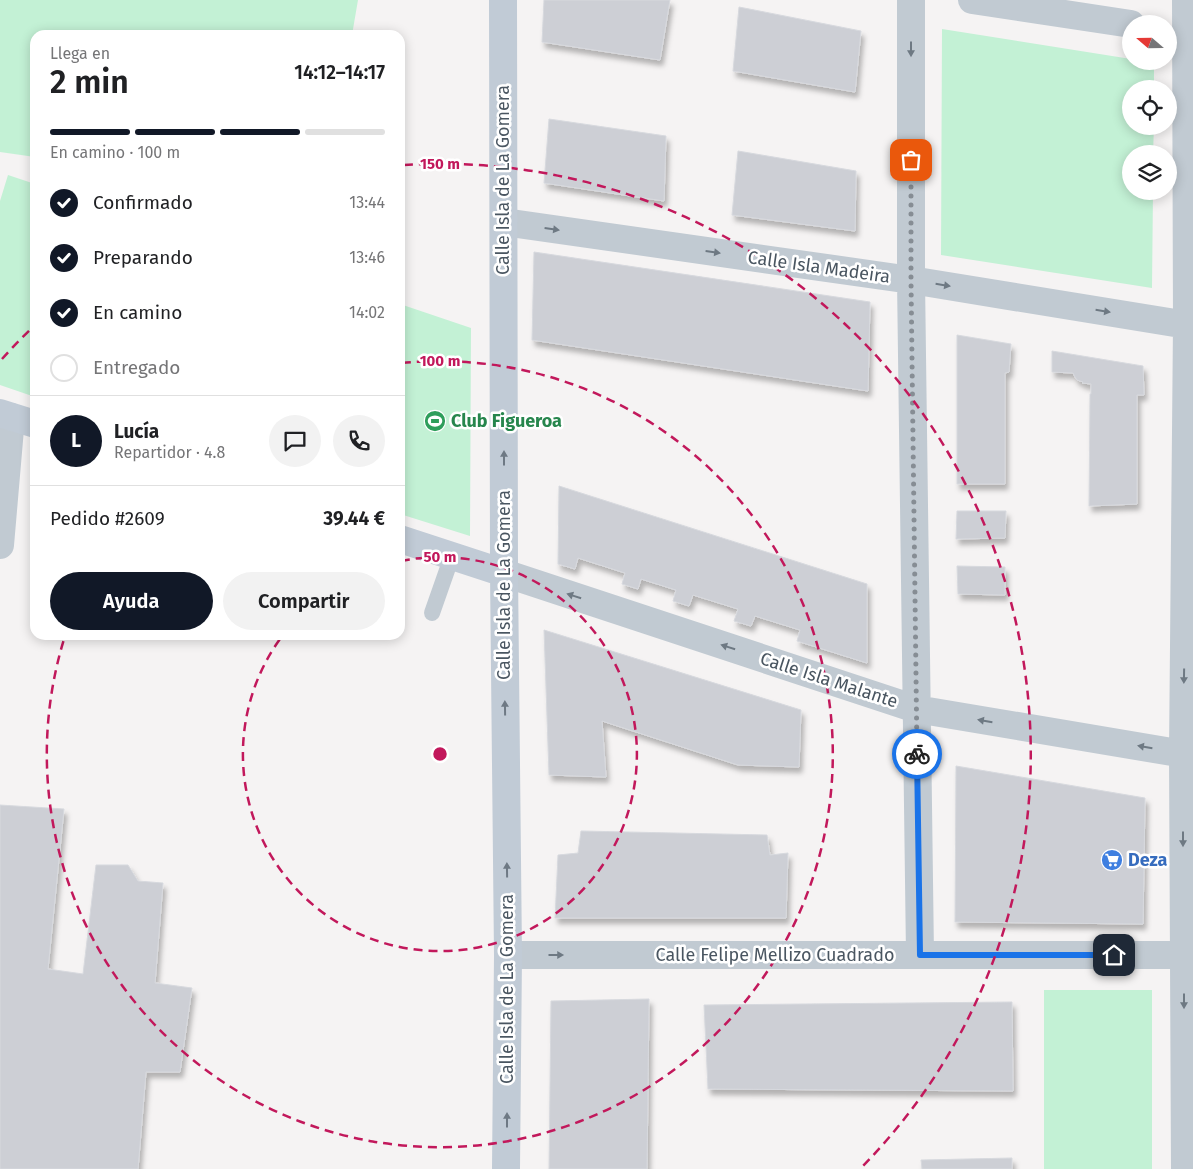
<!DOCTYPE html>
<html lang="es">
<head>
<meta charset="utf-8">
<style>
  :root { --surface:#fff; --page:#f2f2f2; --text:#202124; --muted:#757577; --line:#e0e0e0; --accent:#111827 }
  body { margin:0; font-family:"Fira Sans",sans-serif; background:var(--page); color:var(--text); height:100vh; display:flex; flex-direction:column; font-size:19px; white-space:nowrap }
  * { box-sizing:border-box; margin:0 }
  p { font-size:16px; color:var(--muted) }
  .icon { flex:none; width:28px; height:28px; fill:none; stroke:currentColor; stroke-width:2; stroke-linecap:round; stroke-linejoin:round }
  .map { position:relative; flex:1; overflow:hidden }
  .drawer { position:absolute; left:30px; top:30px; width:375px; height:610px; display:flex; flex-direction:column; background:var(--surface); border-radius:15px; box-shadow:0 2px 12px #0003 }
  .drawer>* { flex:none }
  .needle { width:32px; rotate:290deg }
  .tools { position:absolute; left:1122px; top:15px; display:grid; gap:10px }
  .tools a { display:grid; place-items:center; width:55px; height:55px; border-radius:50%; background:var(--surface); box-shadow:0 2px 12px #0003; font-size:25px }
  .pin { position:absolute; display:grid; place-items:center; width:42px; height:42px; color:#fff; margin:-21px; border-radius:10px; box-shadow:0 2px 8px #0006 }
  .courier { position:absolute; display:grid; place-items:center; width:50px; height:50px; margin:-25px; border:4px solid #1a73e8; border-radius:50%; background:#fff; color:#222; box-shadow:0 1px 6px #0007 }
  .summary em { font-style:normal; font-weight:600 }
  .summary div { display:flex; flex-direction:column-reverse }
  .summary { display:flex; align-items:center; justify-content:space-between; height:85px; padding:0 20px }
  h1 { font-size:32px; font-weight:600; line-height:38px }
  .bar { display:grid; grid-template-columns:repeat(4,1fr); gap:8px 5px; align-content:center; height:60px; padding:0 20px }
  .bar i { height:6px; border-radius:4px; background:var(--line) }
  .bar .selected { background:var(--accent) }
  .bar p { grid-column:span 4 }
  .line { display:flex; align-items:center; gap:12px; padding:0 20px; border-top:1px solid var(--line) }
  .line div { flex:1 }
  .round { display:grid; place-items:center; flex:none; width:52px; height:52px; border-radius:26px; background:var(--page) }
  ol { padding:0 20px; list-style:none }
  li { display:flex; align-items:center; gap:15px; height:55px }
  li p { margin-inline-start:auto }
  li .icon { padding:5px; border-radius:50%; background:var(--accent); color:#fff; stroke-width:4 }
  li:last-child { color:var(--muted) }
  li i { width:28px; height:28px; border:2px solid var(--line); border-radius:50% }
  .button { display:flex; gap:10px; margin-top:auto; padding:10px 20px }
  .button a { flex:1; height:58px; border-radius:30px; background:var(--accent); color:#fff; font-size:20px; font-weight:600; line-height:58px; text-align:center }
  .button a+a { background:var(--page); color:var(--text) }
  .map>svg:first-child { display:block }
  .green { fill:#c3f1d5 }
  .building { fill:#cdcfd5; stroke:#d7d9de; filter:url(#shadow) }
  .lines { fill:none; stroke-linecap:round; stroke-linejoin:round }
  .service { stroke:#c1cad2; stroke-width:16 }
  .minor { stroke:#c1cad2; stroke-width:28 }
  .secondary { stroke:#c1cbd6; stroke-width:28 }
  .oneway { fill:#6e7983 }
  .oneway2 { fill:#6e7984 }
  .done { stroke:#868d94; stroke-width:5; stroke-dasharray:0 9 }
  .route { stroke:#1a73e8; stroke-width:6 }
  .ring { fill:none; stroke:#c2185b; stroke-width:2.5; stroke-dasharray:9 6 }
  .labels { text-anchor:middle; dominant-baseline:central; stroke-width:5; stroke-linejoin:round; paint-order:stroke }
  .street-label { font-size:18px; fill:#4a5661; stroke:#fff }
  .leisure-label { font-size:18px; font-weight:bold; fill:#27864d; stroke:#fff; text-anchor:start }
  .shop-label { font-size:18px; font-weight:bold; fill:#366cbe; stroke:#fff; text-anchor:start }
  .centre { fill:#c2185b; stroke:#fff; stroke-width:2.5 }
  .ring-label { font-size:15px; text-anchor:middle; font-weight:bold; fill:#c2185b; stroke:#fff; stroke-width:5; stroke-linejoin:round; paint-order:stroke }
</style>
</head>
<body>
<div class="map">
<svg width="1193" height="1169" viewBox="0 0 1193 1169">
  <defs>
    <filter id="shadow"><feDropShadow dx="3" dy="5.5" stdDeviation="2.5" flood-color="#0004"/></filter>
  </defs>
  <rect width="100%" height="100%" fill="#f5f3f3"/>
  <path class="green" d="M0,0h358l-6,35h-317v122l-35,-5z
    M942,29l189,30v2h12l11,2v26h-23v37h23l-1,28h-22v37h22l-1,97 -211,-33z
    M8,175l27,9v213l-35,-12v-184z
    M400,304l71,24 -1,208 -70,-22z
    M1044,990h108v179h-108z"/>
  <path class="building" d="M544,0h126l-10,60 -118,-18z
    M739,7l122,24 -6,61 -122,-21z
    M549,119l117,17 -2,65 -120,-18z
    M738,151l118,20 -1,60 -123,-16z
    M534,252l336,50 -2,89 -336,-51z
    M957,335l54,9 -2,28 -4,1v111h-48z
    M1052,351l91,15 1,29h-7v109l-48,2 1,-112h1v-10l-9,-1 1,-1 -6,-2 -2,-3 -2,-4 -21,-1z
    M559,486l308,98v79l-70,-22 3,-11 -45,-14 -4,10 -17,-5 4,-12 -45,-14 -4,11 -16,-5 3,-11 -35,-11 -3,10 -16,-5 3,-11 -47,-15 -3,11 -17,-5z
    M957,511h49l-1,27 -49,1z
    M957,566l48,1v28l-47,-1z
    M544,630l257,80 -2,57 -61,-2 -136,-44 4,56 -57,-2z
    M956,766l189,32 -2,126 -188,-2z
    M0,805l64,4 -16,160 35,5 13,-109h32l10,16 25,2 -8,100 37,5 -12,84h-34l-8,97h-138z
    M581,831l186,4 3,20 18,-2 -2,65h-231l3,-63 20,-2z
    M649,999l-2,170h-98l2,-168z
    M1012,1002l1,89 -305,-2 -4,-84z
    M1012,1158v11h-90l-1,-9z"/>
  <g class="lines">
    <path class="service" d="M432,613l20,-57"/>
    <path class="minor" d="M911,0v280l9,675
      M972,0l159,24
      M504,222l407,58 282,46
      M0,545l11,-128
      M504,573l412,136 256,43 21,3
      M508,955h685
      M1185,1169l-2,-415 4,-430 -1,-324"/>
    <path class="secondary" d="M503,0l1,573 4,382 -2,214
      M0,413l35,11
      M400,539l104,34"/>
  </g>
  <defs><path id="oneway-solid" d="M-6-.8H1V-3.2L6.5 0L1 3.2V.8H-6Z" transform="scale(1.25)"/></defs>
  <g class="oneway">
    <use href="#oneway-solid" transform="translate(911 49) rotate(90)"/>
    <use href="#oneway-solid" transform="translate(552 229) rotate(8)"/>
    <use href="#oneway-solid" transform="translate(713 252) rotate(8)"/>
    <use href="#oneway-solid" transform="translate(943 285) rotate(9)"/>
    <use href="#oneway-solid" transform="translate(1103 311) rotate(9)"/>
    <use href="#oneway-solid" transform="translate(574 596) rotate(-162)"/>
    <use href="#oneway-solid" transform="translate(728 647) rotate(-162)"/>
    <use href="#oneway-solid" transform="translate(1184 676) rotate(91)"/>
    <use href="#oneway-solid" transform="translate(985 721) rotate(-170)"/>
    <use href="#oneway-solid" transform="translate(1145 747) rotate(-170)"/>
    <use href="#oneway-solid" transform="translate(1183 839) rotate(90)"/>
    <use href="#oneway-solid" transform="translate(556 955)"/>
    <use href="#oneway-solid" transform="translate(1184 1001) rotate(90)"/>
  </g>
  <g class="oneway2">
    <use href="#oneway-solid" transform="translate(504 458) rotate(-90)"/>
    <use href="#oneway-solid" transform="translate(505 708) rotate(-91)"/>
    <use href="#oneway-solid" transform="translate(507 870) rotate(-91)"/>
    <use href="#oneway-solid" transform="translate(507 1120) rotate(-90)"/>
  </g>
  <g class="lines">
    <path class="done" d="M911,160v120l6,474"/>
    <path class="route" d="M917,754l3,201h194"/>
  </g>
  <g class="ring">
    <path d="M401 561A197 197 0 1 1 283 635"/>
    <path d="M402 363A393 393 0 1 1 65 636"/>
    <path d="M2 359A590 590 0 0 1 34 326M404 165A590 590 0 0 1 861 1168"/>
  </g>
  <defs>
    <g id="stadium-disc" transform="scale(1.125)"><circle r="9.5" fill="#2e9e5b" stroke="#fff"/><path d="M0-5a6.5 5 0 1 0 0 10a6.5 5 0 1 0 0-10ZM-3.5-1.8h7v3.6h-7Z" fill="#fff"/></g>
    <g id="supermarket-disc" transform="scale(1.125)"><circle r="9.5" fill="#3f7fe0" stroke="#fff"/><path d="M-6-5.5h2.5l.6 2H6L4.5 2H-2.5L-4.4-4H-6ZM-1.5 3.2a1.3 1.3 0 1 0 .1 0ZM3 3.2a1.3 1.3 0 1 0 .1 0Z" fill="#fff"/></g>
  </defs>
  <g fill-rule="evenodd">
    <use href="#stadium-disc" x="435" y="421"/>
    <use href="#supermarket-disc" x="1112" y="860"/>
  </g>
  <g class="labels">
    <g class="street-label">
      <text transform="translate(503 180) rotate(-90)">Calle Isla de La Gomera</text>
      <text transform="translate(819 267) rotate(8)">Calle Isla Madeira</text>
      <text transform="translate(504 585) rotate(-90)">Calle Isla de La Gomera</text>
      <text transform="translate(829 680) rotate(18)">Calle Isla Malante</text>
      <text x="775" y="955">Calle Felipe Mellizo Cuadrado</text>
      <text transform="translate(507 989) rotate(-90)">Calle Isla de La Gomera</text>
    </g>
    <g class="leisure-label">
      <text x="451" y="421">Club Figueroa</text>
    </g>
    <g class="shop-label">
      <text x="1128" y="860">Deza</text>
    </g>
  </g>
  <circle cx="440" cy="754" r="8" class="centre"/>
  <g class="ring-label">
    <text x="440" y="169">150 m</text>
    <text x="440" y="366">100 m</text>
    <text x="440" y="562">50 m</text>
  </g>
</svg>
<div class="tools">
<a><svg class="needle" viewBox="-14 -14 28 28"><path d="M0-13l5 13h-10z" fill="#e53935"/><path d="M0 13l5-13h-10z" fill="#757577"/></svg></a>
<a><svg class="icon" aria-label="locate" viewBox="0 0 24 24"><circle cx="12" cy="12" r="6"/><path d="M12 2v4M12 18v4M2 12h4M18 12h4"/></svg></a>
<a><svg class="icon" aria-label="layers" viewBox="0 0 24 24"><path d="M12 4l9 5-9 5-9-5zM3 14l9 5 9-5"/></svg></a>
</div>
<div class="pin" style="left:911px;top:160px;background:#ea580c"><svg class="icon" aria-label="bag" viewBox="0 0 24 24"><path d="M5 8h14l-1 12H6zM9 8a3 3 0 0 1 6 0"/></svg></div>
<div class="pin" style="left:1114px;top:955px;background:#1f2937"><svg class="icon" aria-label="home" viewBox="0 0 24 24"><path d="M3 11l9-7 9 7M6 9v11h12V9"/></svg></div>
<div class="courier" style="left:917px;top:754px"><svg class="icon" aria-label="bike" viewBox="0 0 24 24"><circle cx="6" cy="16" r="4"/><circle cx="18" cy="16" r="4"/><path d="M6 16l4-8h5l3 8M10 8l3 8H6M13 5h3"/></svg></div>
<section class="drawer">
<div class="summary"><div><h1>2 min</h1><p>Llega en</p></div><em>14:12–14:17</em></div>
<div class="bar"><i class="selected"></i><i class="selected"></i><i class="selected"></i><i></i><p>En camino · 100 m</p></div>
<ol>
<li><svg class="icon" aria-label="check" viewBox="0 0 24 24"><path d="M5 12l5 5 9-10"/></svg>Confirmado<p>13:44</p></li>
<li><svg class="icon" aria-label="check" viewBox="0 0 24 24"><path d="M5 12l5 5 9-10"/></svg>Preparando<p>13:46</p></li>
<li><svg class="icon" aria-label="check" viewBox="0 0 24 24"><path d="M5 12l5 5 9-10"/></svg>En camino<p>14:02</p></li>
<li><i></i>Entregado</li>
</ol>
<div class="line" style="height:90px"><b class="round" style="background:var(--accent);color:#fff">L</b><div><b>Lucía</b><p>Repartidor · 4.8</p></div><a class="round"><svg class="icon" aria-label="chat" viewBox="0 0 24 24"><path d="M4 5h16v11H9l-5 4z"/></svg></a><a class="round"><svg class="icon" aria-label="phone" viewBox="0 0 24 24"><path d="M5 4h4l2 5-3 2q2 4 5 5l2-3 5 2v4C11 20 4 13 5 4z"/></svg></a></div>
<div class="line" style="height:65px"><div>Pedido #2609</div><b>39.44 €</b></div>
<div class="button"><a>Ayuda</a><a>Compartir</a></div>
</section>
</div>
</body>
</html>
